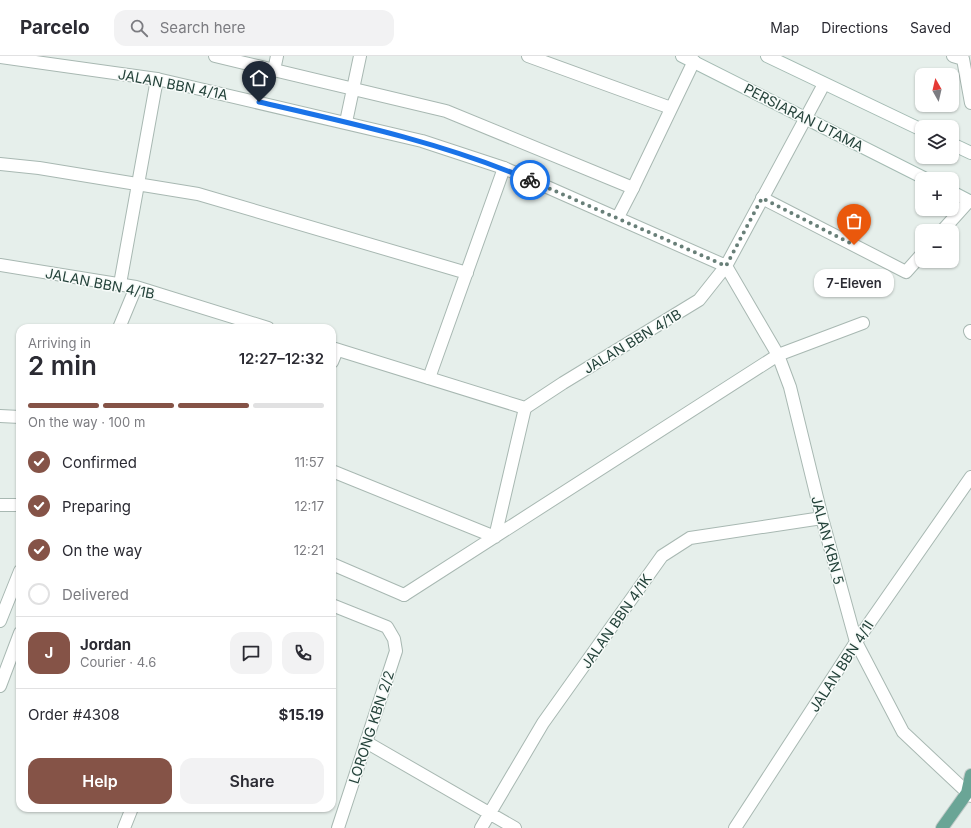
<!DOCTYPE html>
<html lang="en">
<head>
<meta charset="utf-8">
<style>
  :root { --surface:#fff; --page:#f2f2f3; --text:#2b2b33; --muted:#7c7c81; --line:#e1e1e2; --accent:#855347 }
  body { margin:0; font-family:Inter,sans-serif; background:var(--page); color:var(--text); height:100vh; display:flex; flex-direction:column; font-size:15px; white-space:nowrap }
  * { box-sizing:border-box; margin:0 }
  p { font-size:13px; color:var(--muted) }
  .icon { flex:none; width:22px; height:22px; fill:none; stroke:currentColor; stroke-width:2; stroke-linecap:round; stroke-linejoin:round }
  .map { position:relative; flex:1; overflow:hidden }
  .drawer { position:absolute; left:16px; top:268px; width:320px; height:488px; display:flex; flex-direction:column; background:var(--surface); border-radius:12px; box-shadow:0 1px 3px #0004 }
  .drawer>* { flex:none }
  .needle { width:26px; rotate:352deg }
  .controls { position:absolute; left:915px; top:12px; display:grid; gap:8px }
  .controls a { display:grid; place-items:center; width:44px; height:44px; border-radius:8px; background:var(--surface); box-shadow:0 1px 3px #0004; font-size:20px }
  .pin { position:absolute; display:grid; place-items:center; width:34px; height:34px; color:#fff; margin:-41px -17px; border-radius:50% 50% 50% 0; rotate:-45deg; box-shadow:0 0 4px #0007 }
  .pin .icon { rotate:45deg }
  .courier { position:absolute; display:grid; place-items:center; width:40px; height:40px; margin:-20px; border:3px solid #1a73e8; border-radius:50%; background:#fff; color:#222; box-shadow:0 1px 5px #0007 }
  .bubble { position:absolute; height:28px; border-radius:12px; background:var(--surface); box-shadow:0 1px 3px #0004; font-size:13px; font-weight:600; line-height:28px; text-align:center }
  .overview em { font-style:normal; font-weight:600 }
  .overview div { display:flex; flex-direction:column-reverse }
  .overview { display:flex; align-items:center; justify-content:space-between; height:68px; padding:0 12px }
  h1 { font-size:26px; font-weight:600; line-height:30px }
  .bar { display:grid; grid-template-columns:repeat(4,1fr); gap:6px 4px; align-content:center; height:48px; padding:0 12px }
  .bar i { height:5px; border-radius:3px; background:var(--line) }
  .bar .current { background:var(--accent) }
  .bar p { grid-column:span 4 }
  .line { display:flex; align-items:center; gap:10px; padding:0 12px; border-top:1px solid var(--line) }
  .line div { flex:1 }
  .round { display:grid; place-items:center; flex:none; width:42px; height:42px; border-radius:12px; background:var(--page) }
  ol { padding:0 12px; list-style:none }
  li { display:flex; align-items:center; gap:12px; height:44px }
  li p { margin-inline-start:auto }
  li .icon { padding:4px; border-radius:50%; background:var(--accent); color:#fff; stroke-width:4 }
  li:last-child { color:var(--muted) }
  li i { width:22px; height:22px; border:2px solid var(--line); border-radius:50% }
  .button { display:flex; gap:8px; margin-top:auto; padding:8px 12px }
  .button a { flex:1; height:46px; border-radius:12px; background:var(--accent); color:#fff; font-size:16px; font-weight:600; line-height:46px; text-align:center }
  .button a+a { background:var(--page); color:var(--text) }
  header { display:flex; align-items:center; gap:24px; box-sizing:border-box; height:56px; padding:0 20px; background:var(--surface); border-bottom:1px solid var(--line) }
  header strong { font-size:19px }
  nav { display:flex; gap:22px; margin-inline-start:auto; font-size:14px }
  .search { width:280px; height:36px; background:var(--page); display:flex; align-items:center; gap:10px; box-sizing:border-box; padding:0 14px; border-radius:12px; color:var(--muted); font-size:15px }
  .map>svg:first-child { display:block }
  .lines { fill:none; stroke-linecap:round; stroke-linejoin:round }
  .service-casing { stroke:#a8b8b2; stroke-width:14 }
  .minor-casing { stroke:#a8b8b2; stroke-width:14 }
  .secondary-casing { stroke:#a4bbb3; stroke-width:14 }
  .primary-casing { stroke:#c2cac8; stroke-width:14 }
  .service { stroke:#fff; stroke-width:12 }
  .minor { stroke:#fff; stroke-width:12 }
  .secondary { stroke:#fff; stroke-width:12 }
  .primary { stroke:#6aa596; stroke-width:12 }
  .done { stroke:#687f78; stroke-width:4; stroke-dasharray:0 7.2 }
  .route { stroke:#1a73e8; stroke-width:5 }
  .labels { text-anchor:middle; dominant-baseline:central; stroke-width:3; stroke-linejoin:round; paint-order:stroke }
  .street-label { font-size:14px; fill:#24423a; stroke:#f7fbf9 }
</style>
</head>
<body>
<header>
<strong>Parcelo</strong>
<div class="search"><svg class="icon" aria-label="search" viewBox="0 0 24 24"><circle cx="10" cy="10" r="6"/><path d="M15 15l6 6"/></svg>Search here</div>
<nav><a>Map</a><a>Directions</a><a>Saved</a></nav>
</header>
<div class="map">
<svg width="971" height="772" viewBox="0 0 971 772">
  <rect width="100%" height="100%" fill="#e6efeb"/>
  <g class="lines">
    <g class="service-casing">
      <path id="service" d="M528,0l143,52
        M953,0l10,3 8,44
        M274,14l3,-14
        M353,33l7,-33
        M0,108l39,4 159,26 269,79
        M633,132l61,-127
        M762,142l144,74 16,-18
        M942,175l27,-30
        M120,228l37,-205
        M970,275l1,2
        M332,306l5,-12
        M429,322l75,-210
        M332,415l163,66 30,-129
        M404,539l374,-240 85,-32"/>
    </g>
    <g class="minor-casing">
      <path id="minor" d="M215,0l231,55 187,77 -15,29
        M0,1l157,22 265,62 82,27 222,98 52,89 12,32 32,131 34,124 47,90 68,64
        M346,66l7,-33
        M0,209l136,22 132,41
        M119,272l17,-41
        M332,292l193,60 38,-25 136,-83 27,-34 98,-182
        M0,360l20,1
        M0,449h20
        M332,508l72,31
        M332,549l55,22 7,12 2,12 -58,177
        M0,565l20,-50
        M0,630l20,-53
        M366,686l149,86
        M124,772l8,-20
        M481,772l62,-105 119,-167 28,-18 132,-20
        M735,772l121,-186 115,-165"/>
    </g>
    <g class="secondary-casing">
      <path id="secondary" d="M682,0l244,123
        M767,0l155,74
        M952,88l19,9
        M952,136l19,10"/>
    </g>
    <g class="primary-casing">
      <path id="primary" d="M967,737l4,-18
        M942,772l25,-35 4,-2"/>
    </g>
    <use href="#service" class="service"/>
    <use href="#minor" class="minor"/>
    <use href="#secondary" class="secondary"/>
    <use href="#primary" class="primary"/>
  </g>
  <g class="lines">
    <path class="done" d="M530,124l196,86 36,-68 92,47"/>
    <path class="route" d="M259,46c92,21 184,41 271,78"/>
  </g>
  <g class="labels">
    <g class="street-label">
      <text transform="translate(173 28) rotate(11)">JALAN BBN 4/1A</text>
      <text transform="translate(804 61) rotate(27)">PERSIARAN UTAMA</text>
      <text transform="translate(100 227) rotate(11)">JALAN BBN 4/1B</text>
      <text transform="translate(632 285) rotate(-31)">JALAN BBN 4/1B</text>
      <text transform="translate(828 484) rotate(75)">JALAN KBN 5</text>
      <text transform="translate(616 565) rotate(-55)">JALAN BBN 4/1K</text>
      <text transform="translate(841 610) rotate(-57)">JALAN BBN 4/1I</text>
      <text transform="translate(371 671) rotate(-72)">LORONG KBN 2/2</text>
    </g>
  </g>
</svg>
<div class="controls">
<a><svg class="needle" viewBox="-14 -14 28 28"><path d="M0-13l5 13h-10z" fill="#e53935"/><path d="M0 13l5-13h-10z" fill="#7c7c81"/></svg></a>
<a><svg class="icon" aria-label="layers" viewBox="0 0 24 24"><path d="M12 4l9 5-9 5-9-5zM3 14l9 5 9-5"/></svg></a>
<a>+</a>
<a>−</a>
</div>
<div class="pin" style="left:854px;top:189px;background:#ea580c"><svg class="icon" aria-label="bag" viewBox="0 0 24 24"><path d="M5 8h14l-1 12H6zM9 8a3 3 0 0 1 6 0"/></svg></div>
<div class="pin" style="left:259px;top:46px;background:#1f2937"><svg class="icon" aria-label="home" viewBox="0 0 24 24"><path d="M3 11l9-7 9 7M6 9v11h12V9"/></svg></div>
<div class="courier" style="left:530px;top:124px"><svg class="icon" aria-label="bike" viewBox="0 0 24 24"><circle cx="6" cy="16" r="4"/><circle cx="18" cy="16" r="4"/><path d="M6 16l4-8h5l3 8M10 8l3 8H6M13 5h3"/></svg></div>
<div class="bubble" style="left:814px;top:213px;width:80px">7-Eleven</div>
<section class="drawer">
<div class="overview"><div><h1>2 min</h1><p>Arriving in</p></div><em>12:27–12:32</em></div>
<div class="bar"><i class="current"></i><i class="current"></i><i class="current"></i><i></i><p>On the way · 100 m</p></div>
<ol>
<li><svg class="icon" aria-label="check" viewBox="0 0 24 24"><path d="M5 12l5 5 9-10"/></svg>Confirmed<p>11:57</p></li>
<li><svg class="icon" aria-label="check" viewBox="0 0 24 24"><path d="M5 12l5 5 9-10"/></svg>Preparing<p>12:17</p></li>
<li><svg class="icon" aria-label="check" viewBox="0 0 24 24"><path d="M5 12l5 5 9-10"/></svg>On the way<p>12:21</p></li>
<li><i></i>Delivered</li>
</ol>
<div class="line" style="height:72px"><b class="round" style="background:var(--accent);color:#fff">J</b><div><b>Jordan</b><p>Courier · 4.6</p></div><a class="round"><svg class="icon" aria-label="chat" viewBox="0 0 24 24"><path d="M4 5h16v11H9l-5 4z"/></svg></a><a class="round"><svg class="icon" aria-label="phone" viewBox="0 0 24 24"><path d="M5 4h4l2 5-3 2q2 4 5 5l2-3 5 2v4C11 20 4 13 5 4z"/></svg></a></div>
<div class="line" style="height:52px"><div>Order #4308</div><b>$15.19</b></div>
<div class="button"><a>Help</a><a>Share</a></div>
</section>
</div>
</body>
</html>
